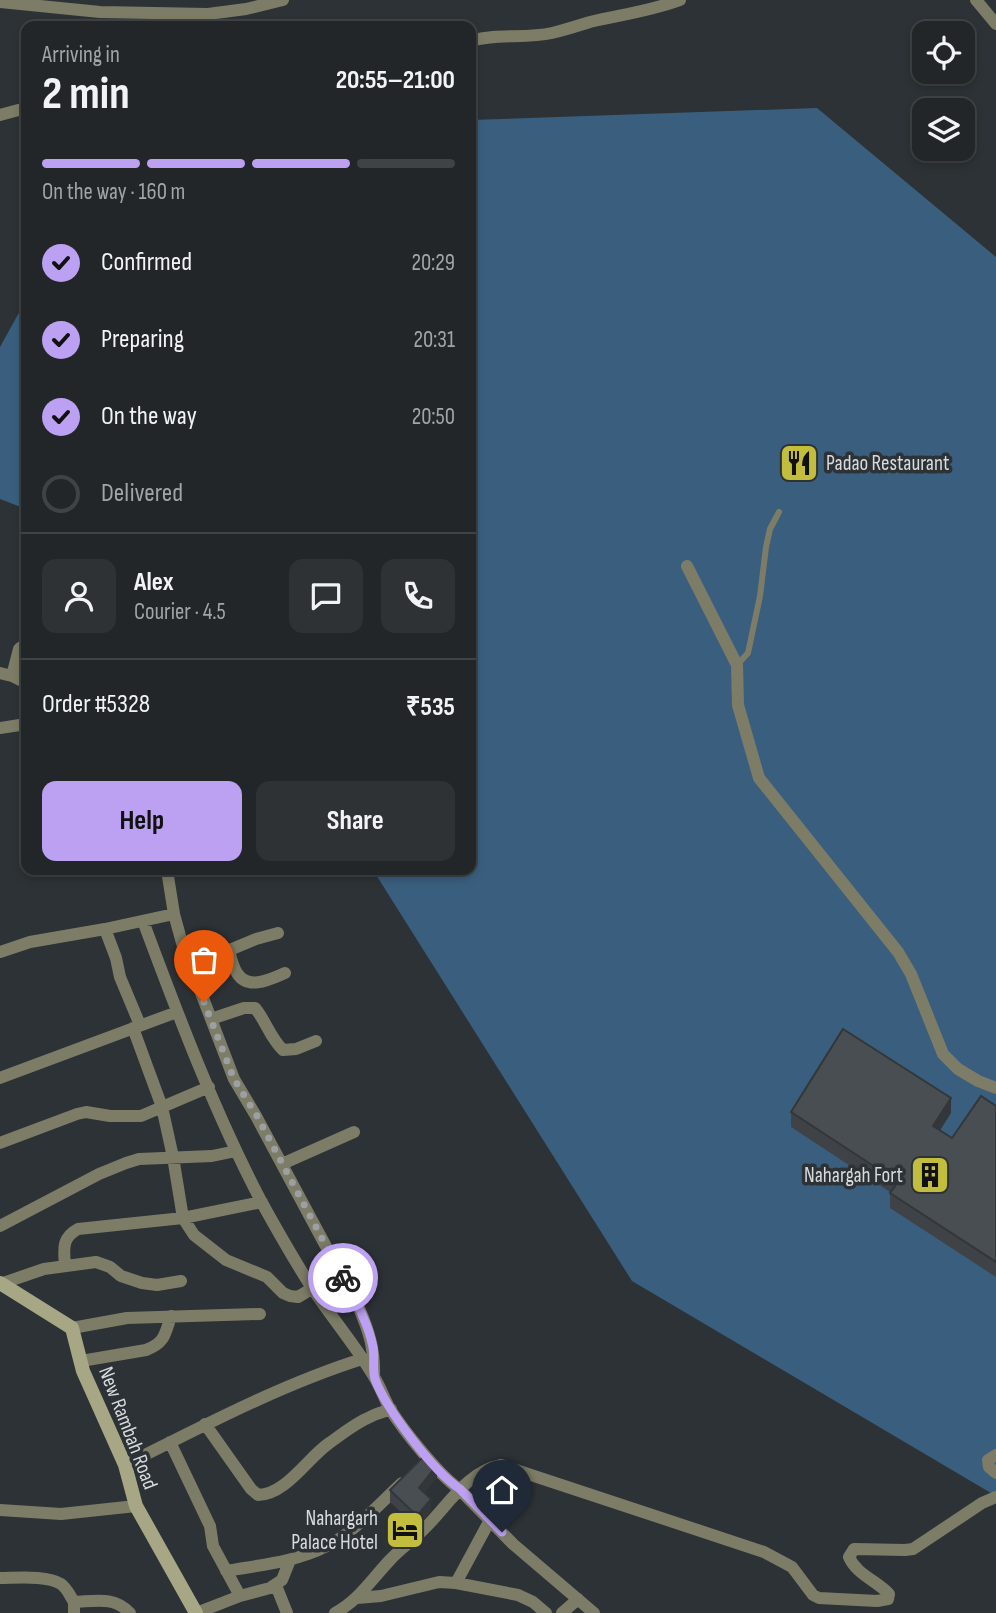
<!DOCTYPE html>
<html lang="en">
<head>
<meta charset="utf-8">
<style>
  :root { --surface:#222628; --page:#2e3234; --text:#f1f3f6; --muted:#a2a5a8; --line:#3f4345; --accent:#bca0f2 }
  body { margin:0; font-family:"Sofia Sans Condensed",sans-serif; background:var(--page); color:var(--text); height:100vh; display:flex; flex-direction:column; font-size:26px; white-space:nowrap }
  * { box-sizing:border-box; margin:0 }
  p { font-size:23px; color:var(--muted) }
  .icon { flex:none; width:38px; height:38px; fill:none; stroke:currentColor; stroke-width:2; stroke-linecap:round; stroke-linejoin:round }
  .map { position:relative; flex:1; overflow:hidden }
  .side { position:absolute; left:21px; top:21px; width:455px; height:854px; display:flex; flex-direction:column; background:var(--surface); border-radius:14px; box-shadow:0 4px 10px #0003,0 0 0 2px var(--line) }
  .side>* { flex:none }
  .controls { position:absolute; left:912px; top:21px; display:grid; gap:14px }
  .controls a { display:grid; place-items:center; width:63px; height:63px; border-radius:14px; background:var(--surface); box-shadow:0 4px 10px #0003,0 0 0 2px var(--line); font-size:35px }
  .pin { position:absolute; display:grid; place-items:center; width:60px; height:60px; color:#fff; margin:-72px -30px; border-radius:50% 50% 50% 0; rotate:-45deg; box-shadow:0 0 7px #0007 }
  .pin .icon { rotate:45deg }
  .courier { position:absolute; display:grid; place-items:center; width:70px; height:70px; margin:-35px; border:5px solid #bca0f2; border-radius:50%; background:#fff; color:#222; box-shadow:0 2px 9px #0007 }
  .overview em { font-style:normal; font-weight:700 }
  .overview div { display:flex; flex-direction:column-reverse }
  .overview { display:flex; align-items:center; justify-content:space-between; height:119px; padding:0 21px }
  h1 { font-size:46px; font-weight:700; line-height:52px }
  .bar { display:grid; grid-template-columns:repeat(4,1fr); gap:10px 7px; align-content:center; height:84px; padding:0 21px }
  .bar i { height:9px; border-radius:5px; background:var(--line) }
  .bar .current { background:var(--accent) }
  .bar p { grid-column:span 4 }
  .line { display:flex; align-items:center; gap:18px; padding:0 21px; border-top:2px solid var(--line) }
  .line div { flex:1 }
  .round { display:grid; place-items:center; flex:none; width:74px; height:74px; border-radius:14px; background:var(--page) }
  ol { padding:0 21px; list-style:none }
  li { display:flex; align-items:center; gap:21px; height:77px }
  li p { margin-inline-start:auto }
  li .icon { padding:7px; border-radius:50%; background:var(--accent); color:#111; stroke-width:4 }
  li:last-child { color:var(--muted) }
  li i { width:38px; height:38px; border:4px solid var(--line); border-radius:50% }
  .primary-button { display:flex; gap:14px; margin-top:auto; padding:14px 21px }
  .primary-button a { flex:1; height:80px; border-radius:14px; background:var(--accent); color:#111; font-size:28px; font-weight:700; line-height:80px; text-align:center }
  .primary-button a+a { background:var(--page); color:var(--text) }
  .map>svg:first-child { display:block }
  .green { fill:#3a5f7e }
  .lines { fill:none; stroke-linecap:round; stroke-linejoin:round }
  .lane { stroke:#7d7d67; stroke-width:6 }
  .street { stroke:#7d7d67; stroke-width:12 }
  .secondary { stroke:#a8a785; stroke-width:14 }
  .wall { fill:#3f4347 }
  .shaded-wall { fill:#333739 }
  .building { fill:#494e52; stroke:#333739; stroke-width:2 }
  .done { stroke:#9ca0a3; stroke-width:7; stroke-dasharray:0 12.6 }
  .route { stroke:#bca0f2; stroke-width:9 }
  .labels { text-anchor:middle; dominant-baseline:central; stroke-width:7; stroke-linejoin:round; paint-order:stroke }
  .poi-label { font-size:21px; fill:#d8dbde; stroke:#2d3236; text-anchor:end }
  .street-label { font-size:21px; fill:#d8dbde; stroke:#2d3236 }
</style>
</head>
<body>
<div class="map">
<svg width="996" height="1613" viewBox="0 0 996 1613">
  <rect width="100%" height="100%" fill="#2d3236"/>
  <path class="green" d="M817,108l179,149v1239l-364,-215 -259,-411h98v-750z
    M26,300v209l-26,-10v-152z"/>
  <g class="lines">
    <path class="lane" d="M737,665l11,-12 12,-57 6,-49 4,-18 9,-17"/>
    <path class="street" d="M976,0l20,24
      M0,2l100,10 108,2 38,-5 37,-9
      M471,41c27,-8 54,-2 81,-8 13,-3 25,-7 38,-11 30,-7 61,-11 90,-22
      M0,115l26,-7
      M687,566l50,99 1,40 21,73 139,174 13,22 32,80 15,15 20,12 18,7
      M0,673l12,3 14,7
      M12,676l7,-27 7,-5
      M0,728l26,-4
      M167,870l7,44
      M143,921c35,94 71,190 118,280 16,29 33,59 51,87 20,30 43,57 61,87 7,11 11,23 17,34 14,22 48,65 69,80l54,55 81,69
      M105,929l11,29 4,19 20,48
      M229,951c2,7 4,16 8,22 11,18 34,6 48,0
      M0,952l30,-10 75,-13 69,-15 8,29 52,136 22,37 103,192c10,23 16,43 15,68
      M191,966l65,-27 22,-6
      M211,1019l33,-11h11c11,13 15,30 28,42l13,-1 20,-8
      M133,1028l29,79 11,50 10,61 11,17 32,25 41,17 16,16 7,3 8,1 15,-9
      M0,1078l177,-66
      M0,1143l77,-29 9,-2 24,4h31l68,-29
      M282,1164l72,-32
      M0,1226l99,-52 27,-11 13,-4 73,-3 24,-5
      M65,1266c-1,-16 -4,-28 13,-37l105,-11 79,-16
      M0,1284l44,-15 52,-7 14,5 11,9 21,7 15,2 24,-4
      M72,1328l55,-10 133,-4
      M81,1361l65,-11c19,-7 19,-16 25,-34
      M205,1424l46,65 7,6c27,0 49,-36 70,-51 13,-9 27,-21 42,-27 6,-4 14,-5 21,-8
      M170,1442l40,84 3,20 27,50
      M996,1455l-8,5 1,7 7,6
      M125,1465c76,-38 155,-80 237,-106
      M0,1510l61,4 75,-8
      M226,1571c34,-6 70,-9 101,-25 28,-14 52,-42 75,-63
      M0,1578c16,0 47,-3 61,6 6,4 9,12 13,18
      M456,1583l34,-63
      M270,1588h7l10,25
      M357,1598l24,-2 58,-14 17,1 62,12 15,7 13,11
      M74,1613v-11c22,-1 40,-6 56,11
      M196,1613l44,-17 30,-8 12,-8 8,-20
      M335,1613c24,-13 36,-33 55,-53 11,-12 25,-21 36,-33 23,-23 41,-55 75,-62l263,87 28,15 21,28 6,3 58,3 11,-2 1,-5c-12,-13 -33,-20 -40,-37l5,-8 51,1 8,-1 69,-46 14,-6
      M562,1613l16,-14"/>
    <path class="secondary" d="M0,1283l72,45 11,43 42,94 11,41 60,107"/>
  </g>
  <path class="wall" d="M996,1106v171l-106,-69v-16l-99,-65v-15l160,1 -11,17 12,8z
    M437,1477l-13,16 7,18 -14,16 -27,-25v-12z"/>
  <path class="shaded-wall" d="M951,1098v15l-18,28v-15z
    M437,1465v12l-18,23v-12z
    M431,1499v12l-14,16v-11z"/>
  <path class="building" d="M843,1029l108,69 -18,28 19,12 29,-42 15,10v156l-106,-69 8,-11 -107,-70z
    M425,1455l12,10 -18,23 12,11 -14,17 -27,-26z"/>
  <g class="lines">
    <path class="done" d="M204,1002l30,77 23,37 86,162"/>
    <path class="route" d="M343,1278c12,22 25,44 30,69 2,10 -1,22 2,32 11,30 58,92 85,110l42,43"/>
  </g>
  <defs>
    <g id="restaurant-square" transform="scale(2.0125)"><rect x="-9" y="-9" width="18" height="18" rx="4" fill="#c3bd3e" stroke="#2d3236"/><path d="M-5-6h1v4h1v-4h1v4h1v-4h1v5L-1.5 .5V6h-2V.5L-5-1ZM5-6V6H3V1.5H1.5Q1.5-4 5-6Z" fill="#111"/></g>
    <g id="building-square" transform="scale(2.0125)"><rect x="-9" y="-9" width="18" height="18" rx="4" fill="#c3bd3e" stroke="#2d3236"/><path d="M-4-6H4V6H1V3H-1V6H-4ZM-2.5-4.3h1.7v1.8h-1.7ZM.8-4.3h1.7v1.8H.8ZM-2.5-1h1.7V.8h-1.7ZM.8-1h1.7V.8H.8Z" fill="#111"/></g>
    <g id="hotel-square" transform="scale(2.0125)"><rect x="-9" y="-9" width="18" height="18" rx="4" fill="#c3bd3e" stroke="#2d3236"/><path d="M-6-4.5h1.5V1H6V5H4.5V3h-9V5H-6ZM-4 0a1.8 1.8 0 1 1 3.6 0ZM.5 0V-2.5h3Q6-2.5 6 0Z" fill="#111"/></g>
  </defs>
  <g fill-rule="evenodd">
    <use href="#restaurant-square" x="799" y="463"/>
    <use href="#building-square" x="930" y="1175"/>
    <use href="#hotel-square" x="405" y="1530"/>
  </g>
  <g class="labels">
    <g class="poi-label">
      <text x="826" y="463" text-anchor="start">Padao Restaurant</text>
      <text x="903" y="1175">Nahargah Fort</text>
      <text x="378" y="1518">Nahargarh<tspan x="378" dy="24">Palace Hotel</tspan></text>
    </g>
    <g class="street-label">
      <text transform="translate(128 1428) rotate(69)">New Rambah Road</text>
    </g>
  </g>
</svg>
<div class="controls">
<a><svg class="icon" aria-label="locate" viewBox="0 0 24 24"><circle cx="12" cy="12" r="6"/><path d="M12 2v4M12 18v4M2 12h4M18 12h4"/></svg></a>
<a><svg class="icon" aria-label="layers" viewBox="0 0 24 24"><path d="M12 4l9 5-9 5-9-5zM3 14l9 5 9-5"/></svg></a>
</div>
<div class="pin" style="left:204px;top:1002px;background:#ea580c"><svg class="icon" aria-label="bag" viewBox="0 0 24 24"><path d="M5 8h14l-1 12H6zM9 8a3 3 0 0 1 6 0"/></svg></div>
<div class="pin" style="left:502px;top:1532px;background:#1f2937"><svg class="icon" aria-label="home" viewBox="0 0 24 24"><path d="M3 11l9-7 9 7M6 9v11h12V9"/></svg></div>
<div class="courier" style="left:343px;top:1278px"><svg class="icon" aria-label="bike" viewBox="0 0 24 24"><circle cx="6" cy="16" r="4"/><circle cx="18" cy="16" r="4"/><path d="M6 16l4-8h5l3 8M10 8l3 8H6M13 5h3"/></svg></div>
<section class="side">
<div class="overview"><div><h1>2 min</h1><p>Arriving in</p></div><em>20:55–21:00</em></div>
<div class="bar"><i class="current"></i><i class="current"></i><i class="current"></i><i></i><p>On the way · 160 m</p></div>
<ol>
<li><svg class="icon" aria-label="check" viewBox="0 0 24 24"><path d="M5 12l5 5 9-10"/></svg>Confirmed<p>20:29</p></li>
<li><svg class="icon" aria-label="check" viewBox="0 0 24 24"><path d="M5 12l5 5 9-10"/></svg>Preparing<p>20:31</p></li>
<li><svg class="icon" aria-label="check" viewBox="0 0 24 24"><path d="M5 12l5 5 9-10"/></svg>On the way<p>20:50</p></li>
<li><i></i>Delivered</li>
</ol>
<div class="line" style="height:126px"><a class="round"><svg class="icon" aria-label="person" viewBox="0 0 24 24"><circle cx="12" cy="8" r="4"/><path d="M4 21q1-7 8-7t8 7"/></svg></a><div><b>Alex</b><p>Courier · 4.5</p></div><a class="round"><svg class="icon" aria-label="chat" viewBox="0 0 24 24"><path d="M4 5h16v11H9l-5 4z"/></svg></a><a class="round"><svg class="icon" aria-label="phone" viewBox="0 0 24 24"><path d="M5 4h4l2 5-3 2q2 4 5 5l2-3 5 2v4C11 20 4 13 5 4z"/></svg></a></div>
<div class="line" style="height:91px"><div>Order #5328</div><b>₹535</b></div>
<div class="primary-button"><a>Help</a><a>Share</a></div>
</section>
</div>
</body>
</html>
